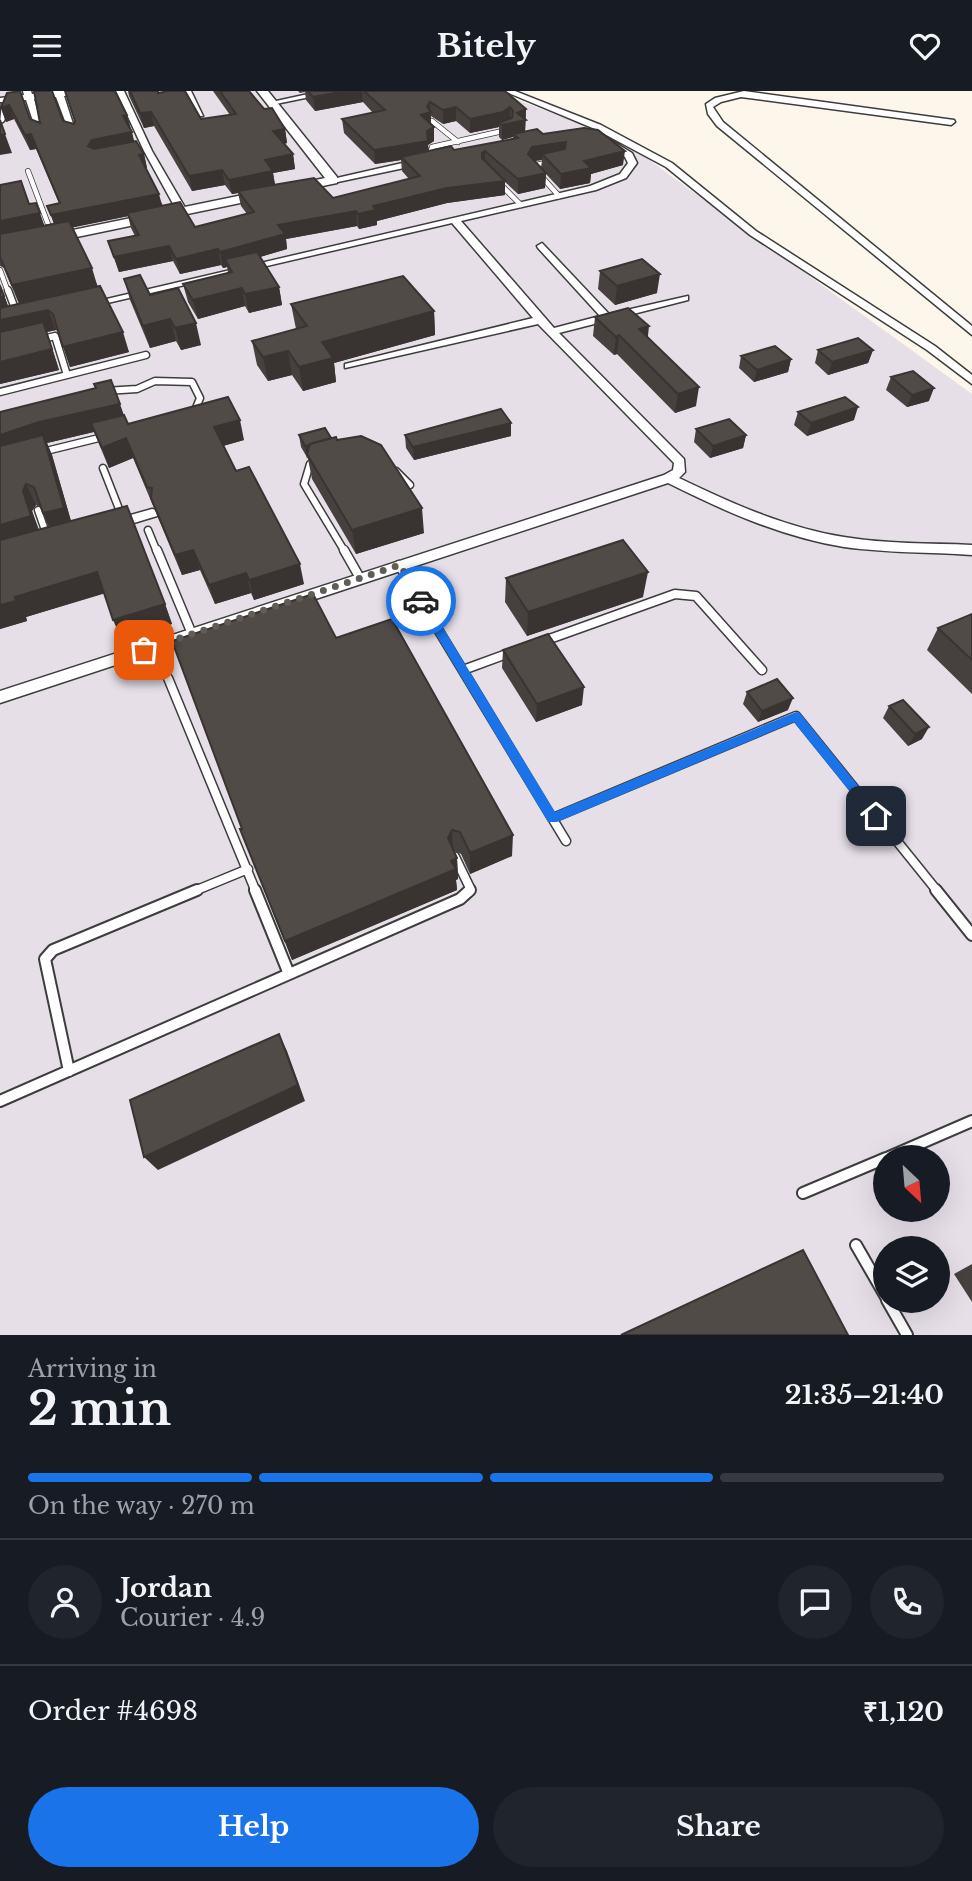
<!DOCTYPE html>
<html lang="en">
<head>
<meta charset="utf-8">
<style>
  :root { --surface:#171b24; --page:#20242c; --text:#f1f3f6; --muted:#9ea1a6; --line:#363941; --accent:#1a73e8 }
  body { margin:0; font-family:"Libre Baskerville",serif; background:var(--page); color:var(--text); height:100vh; display:flex; flex-direction:column; font-size:26px; white-space:nowrap }
  * { box-sizing:border-box; margin:0 }
  p { font-size:23px; color:var(--muted) }
  .icon { flex:none; width:38px; height:38px; fill:none; stroke:currentColor; stroke-width:2; stroke-linecap:round; stroke-linejoin:round }
  .map { position:relative; height:1244px; overflow:hidden }
  .side { display:flex; flex-direction:column; background:var(--surface); flex:1 }
  .side>* { flex:none }
  .needle { width:46px; rotate:154deg }
  .fabs { position:absolute; left:873px; top:1054px; display:grid; gap:14px }
  .fabs a { display:grid; place-items:center; width:77px; height:77px; border-radius:50%; background:var(--surface); box-shadow:0 7px 28px #0002; font-size:35px }
  .pin { position:absolute; display:grid; place-items:center; width:60px; height:60px; color:#fff; margin:-30px; border-radius:14px; box-shadow:0 4px 10px #0006 }
  .courier { position:absolute; display:grid; place-items:center; width:70px; height:70px; margin:-35px; border:5px solid #1a73e8; border-radius:50%; background:#fff; color:#222; box-shadow:0 2px 9px #0007 }
  .headline em { font-style:normal; font-weight:800 }
  .headline div { display:flex; flex-direction:column-reverse }
  .headline { display:flex; align-items:center; justify-content:space-between; height:119px; padding:0 28px }
  h1 { font-size:46px; font-weight:800; line-height:52px }
  .bar { display:grid; grid-template-columns:repeat(4,1fr); gap:10px 7px; align-content:center; height:84px; padding:0 28px }
  .bar i { height:9px; border-radius:5px; background:var(--line) }
  .bar .current { background:var(--accent) }
  .bar p { grid-column:span 4 }
  .line { display:flex; align-items:center; gap:18px; padding:0 28px; border-top:2px solid var(--line) }
  .line div { flex:1 }
  .round { display:grid; place-items:center; flex:none; width:74px; height:74px; border-radius:37px; background:var(--page) }
  .button { display:flex; gap:14px; margin-top:auto; padding:14px 28px }
  .button a { flex:1; height:80px; border-radius:42px; background:var(--accent); color:#fff; font-size:28px; font-weight:800; line-height:80px; text-align:center }
  .button a+a { background:var(--page); color:var(--text) }
  header { display:flex; justify-content:space-between; align-items:center; height:91px; padding:0 28px; background:var(--surface); font-size:32px; font-weight:800 }
  .map>svg:first-child { display:block }
  .industrial { fill:#e6dfe8; fill-rule:evenodd }
  .lines { fill:none; stroke-linecap:round; stroke-linejoin:round }
  .service-far3-casing { stroke:#3d3d3d; stroke-width:6 }
  .service-far2-casing { stroke:#3d3d3d; stroke-width:9 }
  .service-far1-casing { stroke:#3d3d3d; stroke-width:11 }
  .service-casing { stroke:#3d3d3d; stroke-width:14 }
  .minor-casing { stroke:#3d3d3d; stroke-width:3 }
  .tertiary-casing { stroke:#3d3d3d; stroke-width:3 }
  .service-far3 { stroke:#fff; stroke-width:4.5 }
  .service-far2 { stroke:#fff; stroke-width:6 }
  .service-far1 { stroke:#fff; stroke-width:8 }
  .service { stroke:#fff; stroke-width:10 }
  .minor { fill:#fff; fill-rule:evenodd }
  .tertiary { fill:#fff; fill-rule:evenodd }
  .wall { fill:#46403e; fill-rule:evenodd }
  .shaded-wall { fill:#393432 }
  .building { fill:#514b48; stroke:#393432; stroke-width:2 }
  .route { fill:#1a73e8 }
  .done { stroke:#5f5d58; stroke-width:7; stroke-dasharray:0 12.6 }
</style>
</head>
<body>
<header><svg class="icon" aria-label="menu" viewBox="0 0 24 24"><path d="M4 6h16M4 12h16M4 18h16"/></svg>Bitely<svg class="icon" aria-label="heart" viewBox="0 0 24 24"><path d="M12 20l-8-8c-3-5 5-10 8-4 3-6 11-1 8 4z"/></svg></header>
<div class="map">
<svg width="972" height="1244" viewBox="0 0 972 1244">
  <rect width="100%" height="100%" fill="#fcf7ea"/>
  <path class="industrial" d="M0,0h495l98,38 55,30 324,235v941h-972zM886,1066h52v52h-52zM886,1157h52v52h-52z"/>
  <g class="lines">
    <g class="service-far3-casing">
      <path id="service-far3" d="M432,30l26,21
        M437,65l-6,-5 1,-4 75,-17
        M550,71l-18,4 27,30
        M28,80l23,61
        M499,92l22,22
        M0,179l8,22"/>
    </g>
    <g class="service-far2-casing">
      <path id="service-far2" d="M8,199l9,24
        M39,249l16,-4 12,39
        M105,300l32,-2 18,-8 37,1 8,16 -6,15
        M0,301l146,-37
        M42,361l65,-16
        M317,371l-7,2 -6,20 41,68
        M103,377l20,51
        M396,380l14,14
        M38,419l9,26
        M148,439l9,22"/>
    </g>
    <g class="service-far1-casing">
      <path id="service-far1" d="M157,459l35,84
        M344,459l16,28
        M399,474l167,276
        M541,551l134,-48 21,2 66,74
        M463,579l49,-18
        M168,587l88,214
        M553,727l243,-102 142,176
        M455,766l15,31 -1,4
        M192,801l56,-23"/>
    </g>
    <g class="service-casing">
      <path id="service" d="M255,799l34,84
        M936,799l36,45
        M69,980l-24,-112 8,-9 144,-60
        M0,1010l460,-202 10,-9
        M889,1066l83,-36
        M803,1102l83,-35
        M856,1154l30,52
        M887,1209l20,35"/>
    </g>
    <g class="minor-casing">
      <path id="minor" d="M23,0h8l1,3 22,-3h39l-29,5 13,40 -7,-2 -14,-37 -22,2 10,36 -7,-2 -11,-33 -15,1 -7,20 -4,3 2,-22h-2v-4l24,-3z
        M116,0h8l28,60 35,60 -2,2 -8,-2 -33,-60z
        M183,0h8l12,25h-6z
        M322,0h17l-68,14 -4,-2z
        M504,0h11l86,34 71,38 84,68 179,115 37,29v9l-45,-34 -177,-115 -84,-68 -71,-38z
        M744,0l210,29 1,2 -4,3 -210,-28 -20,5 -8,5 10,15 249,204v9l-255,-209 -9,-12 -2,-10 9,-6z
        M607,47l25,15 5,10 -11,15 -30,12 -135,31 93,107 46,-12 -62,-68 -1,-2 5,-3 67,71 79,-18v4l-129,33 125,126 1,13 -6,6c52,25 107,50 165,59 42,7 86,6 128,8v10c-43,-3 -86,-2 -128,-8 -62,-10 -120,-36 -176,-64l-668,220v-12l664,-216 9,-5 1,-7 -136,-139 -193,44v-4l188,-46 -81,-95 -366,85 -5,-3 509,-119 30,-12 8,-11 -3,-6 -21,-14v-4z
        M420,68l3,1v4l-90,19 -5,-3z
        M152,418l5,1v6l-43,13 -7,-5 2,-3z"/>
    </g>
    <g class="tertiary-casing">
      <path id="tertiary" d="M257,0h11l69,86v6l-337,70v-8l325,-67z"/>
    </g>
    <use href="#service-far3" class="service-far3"/>
    <use href="#service-far2" class="service-far2"/>
    <use href="#service-far1" class="service-far1"/>
    <use href="#service" class="service"/>
    <use href="#minor" class="minor"/>
    <use href="#tertiary" class="tertiary"/>
  </g>
  <path class="wall" d="M128,0h30v2l43,26 29,-4 -17,-24h36l15,18 21,20 2,14 -3,1 9,10 2,15 -22,4 2,11 58,14 76,-19 -7,-8 -1,-11 -26,4 -31,-31 -2,-14 31,-6 -10,-11 -48,9 -9,-11 -1,-8 -5,1 -2,-2h207l21,18 -1,22 18,3 80,31 -32,9 -1,9 -30,6 -14,-15 -1,14 -27,6 -13,-12v13l-58,8 -70,18v4l-18,4 -2,-3 -71,13 1,10 -27,8 19,30 3,18 -33,8 -4,-7 -47,13 -10,-17 -5,-18 45,-11 -1,-6 -4,1 -2,-3 -41,9 -7,-13 -54,11 -11,-31 27,-5 -4,-8 -3,-12 -56,11 26,60 31,65 -59,15 -11,-34 -3,-3 -9,2 12,38 -59,14v-100l8,22 11,-2 -15,-36 -4,-2v-81l29,19 15,21 10,-2 -7,-17 12,-3 -23,-54 -6,1 -16,-31 -8,3 -5,-14 6,-15 23,26 10,4 23,-2 11,3 53,-9 7,26 10,13 3,14 -1,1 17,37 32,21 52,-13 -6,-8 -3,-13 -6,1 -7,-9 -33,6 -38,-65 -10,2 -15,-32zM431,25l12,8 13,-3 14,12 29,-6v10l3,3 11,-3v2l-59,11 -25,1 -1,-6 6,-4 -3,-17zM542,69l-1,8 -6,-7z
    M600,180l57,22 -42,12 -17,-16z
    M124,188l26,16 51,50 -20,5 -5,-9 -26,7 -20,-48z
    M291,213l143,7 1,24 -101,28 2,19 -33,9 -11,-16 -24,6 -11,-16 -5,-24 44,-12z
    M595,226l53,20 48,69 -21,7 -58,-59 -3,1 -21,-19z
    M818,259h55l-5,13 -40,12 -13,-12z
    M741,265l50,3 -3,13 -34,10 -15,-14z
    M891,286l38,24 -22,6 -21,-17z
    M0,321l124,3 4,9 116,16 -21,6 13,25 68,113 -50,16 -3,-7 -36,11 -15,-34 -18,5 -49,-117 -24,10 -15,-36 -47,11 5,12 19,66 94,83 7,20 -50,16 -18,-47 -78,24 1,4 -27,8zM36,414l4,2 9,20 -10,3 -7,-19z
    M798,321l56,8 -47,16 -13,-11z
    M696,338l50,6 -3,13 -33,10 -16,-16z
    M299,344l38,5 87,93 -68,21 -44,-75 -4,-20 -7,-12z
    M405,344l106,1 -97,24 -8,-12z
    M506,487l137,19 -116,39 -22,-34z
    M972,523v80l-45,-44 11,-22z
    M336,547l176,218 -42,18 -9,-20 -7,-3 3,7 1,21 -2,1 1,10 -165,70 -52,-131h2z
    M503,559l79,55 -46,17 -34,-54z
    M747,601l41,18 -30,12 -15,-18z
    M889,615l33,33 -14,7 -25,-28z
    M972,1173v38l-18,-28z"/>
  <path class="shaded-wall" d="M346,0h16l1,11 -48,9 -2,-14z
    M430,11l1,25 -10,-12z
    M9,14l5,14 -8,3 -5,-14z
    M456,16v14l-13,3v-14z
    M510,16v15l7,-9 9,-4 -1,26 -12,-1v3l-11,3v-15l-3,-2v4l-29,6v-14z
    M151,21l3,14 -10,2 -4,-15z
    M127,24l4,15h-4l-4,-14z
    M2,35l10,27 -12,2v-20z
    M434,36v14l-6,4 1,10 -28,2v3l-26,4 -1,-14 53,-19z
    M285,38l2,14 -11,3 -3,-15z
    M132,41l3,14 -39,8 -8,-8 4,-6z
    M31,43l5,15 -6,1 -5,-15z
    M566,51l-1,14 -23,-2v6l-11,1 -3,-7 4,-7z
    M485,60v14l-3,3v-15z
    M625,60l-2,14 -32,9 -1,9 -30,6 1,-15 23,-13z
    M144,63l3,14 -5,1 -3,-14z
    M293,63l2,15 -22,4 2,13 -37,5v2l-6,1 -3,-14 36,-20z
    M222,79l3,15 -33,6 -3,-15z
    M546,82l-1,15 -27,6v-15z
    M505,90v14l-58,8 -70,18v4l-18,4 -1,-15 15,-8 74,-18z
    M159,103l4,15 -107,22 -5,-16z
    M356,120l1,15 -71,13 1,10 -58,17 -4,-7 2,8 -4,1 -3,-16 58,-27z
    M40,122l7,20 -47,9v-21z
    M169,155l4,15 -54,11 -5,-15z
    M218,158l3,16 -41,9 -4,-15z
    M92,177l6,20 -78,17 -8,-20z
    M660,183l-3,19 -42,12 2,-19z
    M0,193l12,33 -12,3z
    M279,196l3,18 -33,8 -4,-19z
    M242,197l3,18 -47,13 -5,-19z
    M48,219l8,20 -9,2 12,38 -59,14v-64z
    M434,220l1,24 -101,28 2,19 -33,9 -4,-24 23,-25z
    M170,228l6,22 -26,7 -7,-22z
    M196,232l5,22 -20,5 -6,-22z
    M649,235l-2,19 -8,-16z
    M123,241l6,20 -59,15 -7,-20z
    M619,244l-2,19 -3,1 2,-18z
    M873,259l-5,13 -40,12 4,-13z
    M288,260l4,24 -24,6 -5,-24z
    M791,268l-3,13 -34,10 3,-12z
    M699,296l-3,19 -21,7 3,-19z
    M934,297l-5,13 -22,6 5,-12z
    M120,313l7,20 -80,19 5,12 21,73 -21,6 -9,-21 21,-5 -64,-50v-23l39,-13z
    M858,316l-4,13 -47,16 4,-13z
    M240,329l4,20 -25,7 -5,-20z
    M511,332v13l-97,24 -1,-13z
    M746,344l-3,13 -33,10 3,-12z
    M126,347l7,20 -24,10 -7,-20z
    M332,348l-25,15v5l-2,-13z
    M26,393l10,21 -4,6 9,26 -41,11v-23z
    M422,417l2,25 -68,21 -4,-24z
    M193,459l7,20 -18,5 -7,-20z
    M300,473l4,20 -50,16 -5,-20z
    M97,481l9,21 -80,24 1,4 -27,8v-24l15,-8z
    M648,481l-5,25 -116,39 1,-24z
    M246,482l5,20 -36,11 -6,-19z
    M165,513l7,20 -50,16 -9,-20z
    M584,596l-2,18 -46,17 1,-18z
    M793,607l-5,12 -30,12 4,-11z
    M929,636l-7,12 -14,7 7,-12z
    M452,739l1,21 -5,-13z
    M513,744l-1,21 -42,18v-21z
    M457,767l1,21 -2,1 1,10 -165,70 -7,-19z
    M279,943l8,17 18,50 -147,69 -14,-13z"/>
  <path class="building" d="M20,0l10,28 10,4 -6,-32h18l11,30 11,3 1,-3 -10,-30h50l12,24 -4,1 9,16 -40,8 -4,6 6,3 42,-8 8,13 -5,1 20,39 -108,21 -4,-9 13,-3 -29,-69 -6,1 -16,-30 -8,3 6,-15z
    M130,0h28v2l11,-2h16l16,28 35,-5 -16,-23h29l15,18 8,-1 13,21 -12,2 20,23 -28,6 8,11 -44,9 -7,-10 -33,6 -38,-64 -11,1z
    M308,0h38l-33,6z
    M364,0h141l21,18 -9,4 9,7 -24,5 -3,-2 13,-5 1,-7 -3,-4 -7,5 -33,7 -14,-12 -13,3 -13,-8 -3,5 4,5 -10,3 13,12 -7,4 1,10 -54,9 -32,-31 43,-9z
    M0,29l5,14 -5,1z
    M584,37l14,2 27,21 -41,10 7,7 -30,6 -19,-20 23,-5 1,-7 -34,5 -4,7 18,19 -28,6 -33,-28 -3,2v5l23,23 -58,7 -74,18 3,4 -18,4 -2,-3 -78,14 7,9 -65,18 -2,-3 -42,10 -7,-13 -55,11 -6,-16 31,-6 -12,-22 53,-11 15,25 59,-15 -16,-21 76,-13 19,20 87,-22 -19,-19 50,-11 3,4 64,-12 -5,-4 24,-5 6,5z
    M21,90l8,23 7,-1 4,10 -40,8v-36z
    M69,130l23,47 -80,17 -12,-28v-23z
    M257,161l22,35 -34,7 -3,-6 -49,12 -10,-16 49,-12 -7,-13z
    M642,168l18,15 -43,12 -17,-15z
    M140,184l10,20 28,-7 18,35 -21,5 -5,-9 -27,7 -19,-47z
    M403,185l31,35 -112,31 11,16 -34,9 -11,-16 -25,6 -11,-16 55,-15 -16,-22z
    M0,195l4,10 -4,2z
    M100,195l23,46 -60,15 -10,-33 -5,-4 -48,10v-12z
    M628,217l21,18 -10,3 60,58 -21,7 -59,-59 -3,2 -21,-20z
    M43,231l9,27 -52,13v-30z
    M858,247l15,12 -41,12 -14,-12z
    M775,255l16,13 -34,11 -16,-14z
    M913,280l21,17 -22,7 -21,-18z
    M111,289l9,24 -81,18 -39,13v-23l96,-24 -2,-4z
    M228,306l12,23 -26,7 22,44 13,-4 51,97 -51,16 -3,-7 -37,12 -16,-35 -18,5 -24,-57 1,-10 -5,-1 -21,-49 -24,10 -11,-25 33,-8 4,9z
    M845,306l13,10 -47,16 -13,-11z
    M501,318l10,14 -98,24 -8,-12z
    M729,328l17,16 -33,11 -17,-17z
    M325,337l6,10 -21,6v1l-5,1 -6,-11z
    M43,344l21,73 -21,5 -9,-26 -8,-3 -3,7 8,25 -31,9v-79z
    M361,345l20,9 41,63 -70,22 -45,-76 3,-10 26,-7 1,3z
    M127,415l38,98 -52,16 -16,-48 -82,25 1,4 -16,4v-65z
    M623,449l25,32 -120,40 -22,-34z
    M313,503l23,44 56,-19 121,216 -43,18 -10,-21 -8,-2 -4,8 9,20 -6,3 5,8 -171,72 -45,-112h2l-70,-188z
    M972,523v46l-34,-32z
    M548,543l36,53 -47,17 -34,-54z
    M777,588l16,19 -31,13 -15,-19z
    M903,609l26,27 -14,7 -26,-28z
    M279,943l19,51 -154,72 -14,-57z
    M803,1159l45,85h-227z"/>
  <path class="route" d="M421,506l4,1 130,214 241,-100 4,1 82,103 -2,3h-8l-78,-97 -237,100h-9l-132,-221z"/>
  <g class="lines">
    <path class="done" d="M144,559l256,-85 21,36"/>
  </g>
</svg>
<div class="fabs">
<a><svg class="needle" viewBox="-14 -14 28 28"><path d="M0-13l5 13h-10z" fill="#e53935"/><path d="M0 13l5-13h-10z" fill="#9ea1a6"/></svg></a>
<a><svg class="icon" aria-label="layers" viewBox="0 0 24 24"><path d="M12 4l9 5-9 5-9-5zM3 14l9 5 9-5"/></svg></a>
</div>
<div class="pin" style="left:144px;top:559px;background:#ea580c"><svg class="icon" aria-label="bag" viewBox="0 0 24 24"><path d="M5 8h14l-1 12H6zM9 8a3 3 0 0 1 6 0"/></svg></div>
<div class="pin" style="left:876px;top:725px;background:#1f2937"><svg class="icon" aria-label="home" viewBox="0 0 24 24"><path d="M3 11l9-7 9 7M6 9v11h12V9"/></svg></div>
<div class="courier" style="left:421px;top:510px"><svg class="icon" aria-label="car" viewBox="0 0 24 24"><path d="M5 17H2v-5l4-1 3-4h7l3 4 3 1v5h-3M9 17h6M6 11h13"/><circle cx="7" cy="17" r="2"/><circle cx="17" cy="17" r="2"/></svg></div>
</div>
<section class="side">
<div class="headline"><div><h1>2 min</h1><p>Arriving in</p></div><em>21:35–21:40</em></div>
<div class="bar"><i class="current"></i><i class="current"></i><i class="current"></i><i></i><p>On the way · 270 m</p></div>
<div class="line" style="height:126px"><a class="round"><svg class="icon" aria-label="person" viewBox="0 0 24 24"><circle cx="12" cy="8" r="4"/><path d="M4 21q1-7 8-7t8 7"/></svg></a><div><b>Jordan</b><p>Courier · 4.9</p></div><a class="round"><svg class="icon" aria-label="chat" viewBox="0 0 24 24"><path d="M4 5h16v11H9l-5 4z"/></svg></a><a class="round"><svg class="icon" aria-label="phone" viewBox="0 0 24 24"><path d="M5 4h4l2 5-3 2q2 4 5 5l2-3 5 2v4C11 20 4 13 5 4z"/></svg></a></div>
<div class="line" style="height:91px"><div>Order #4698</div><b>₹1,120</b></div>
<div class="button"><a>Help</a><a>Share</a></div>
</section>
</body>
</html>
